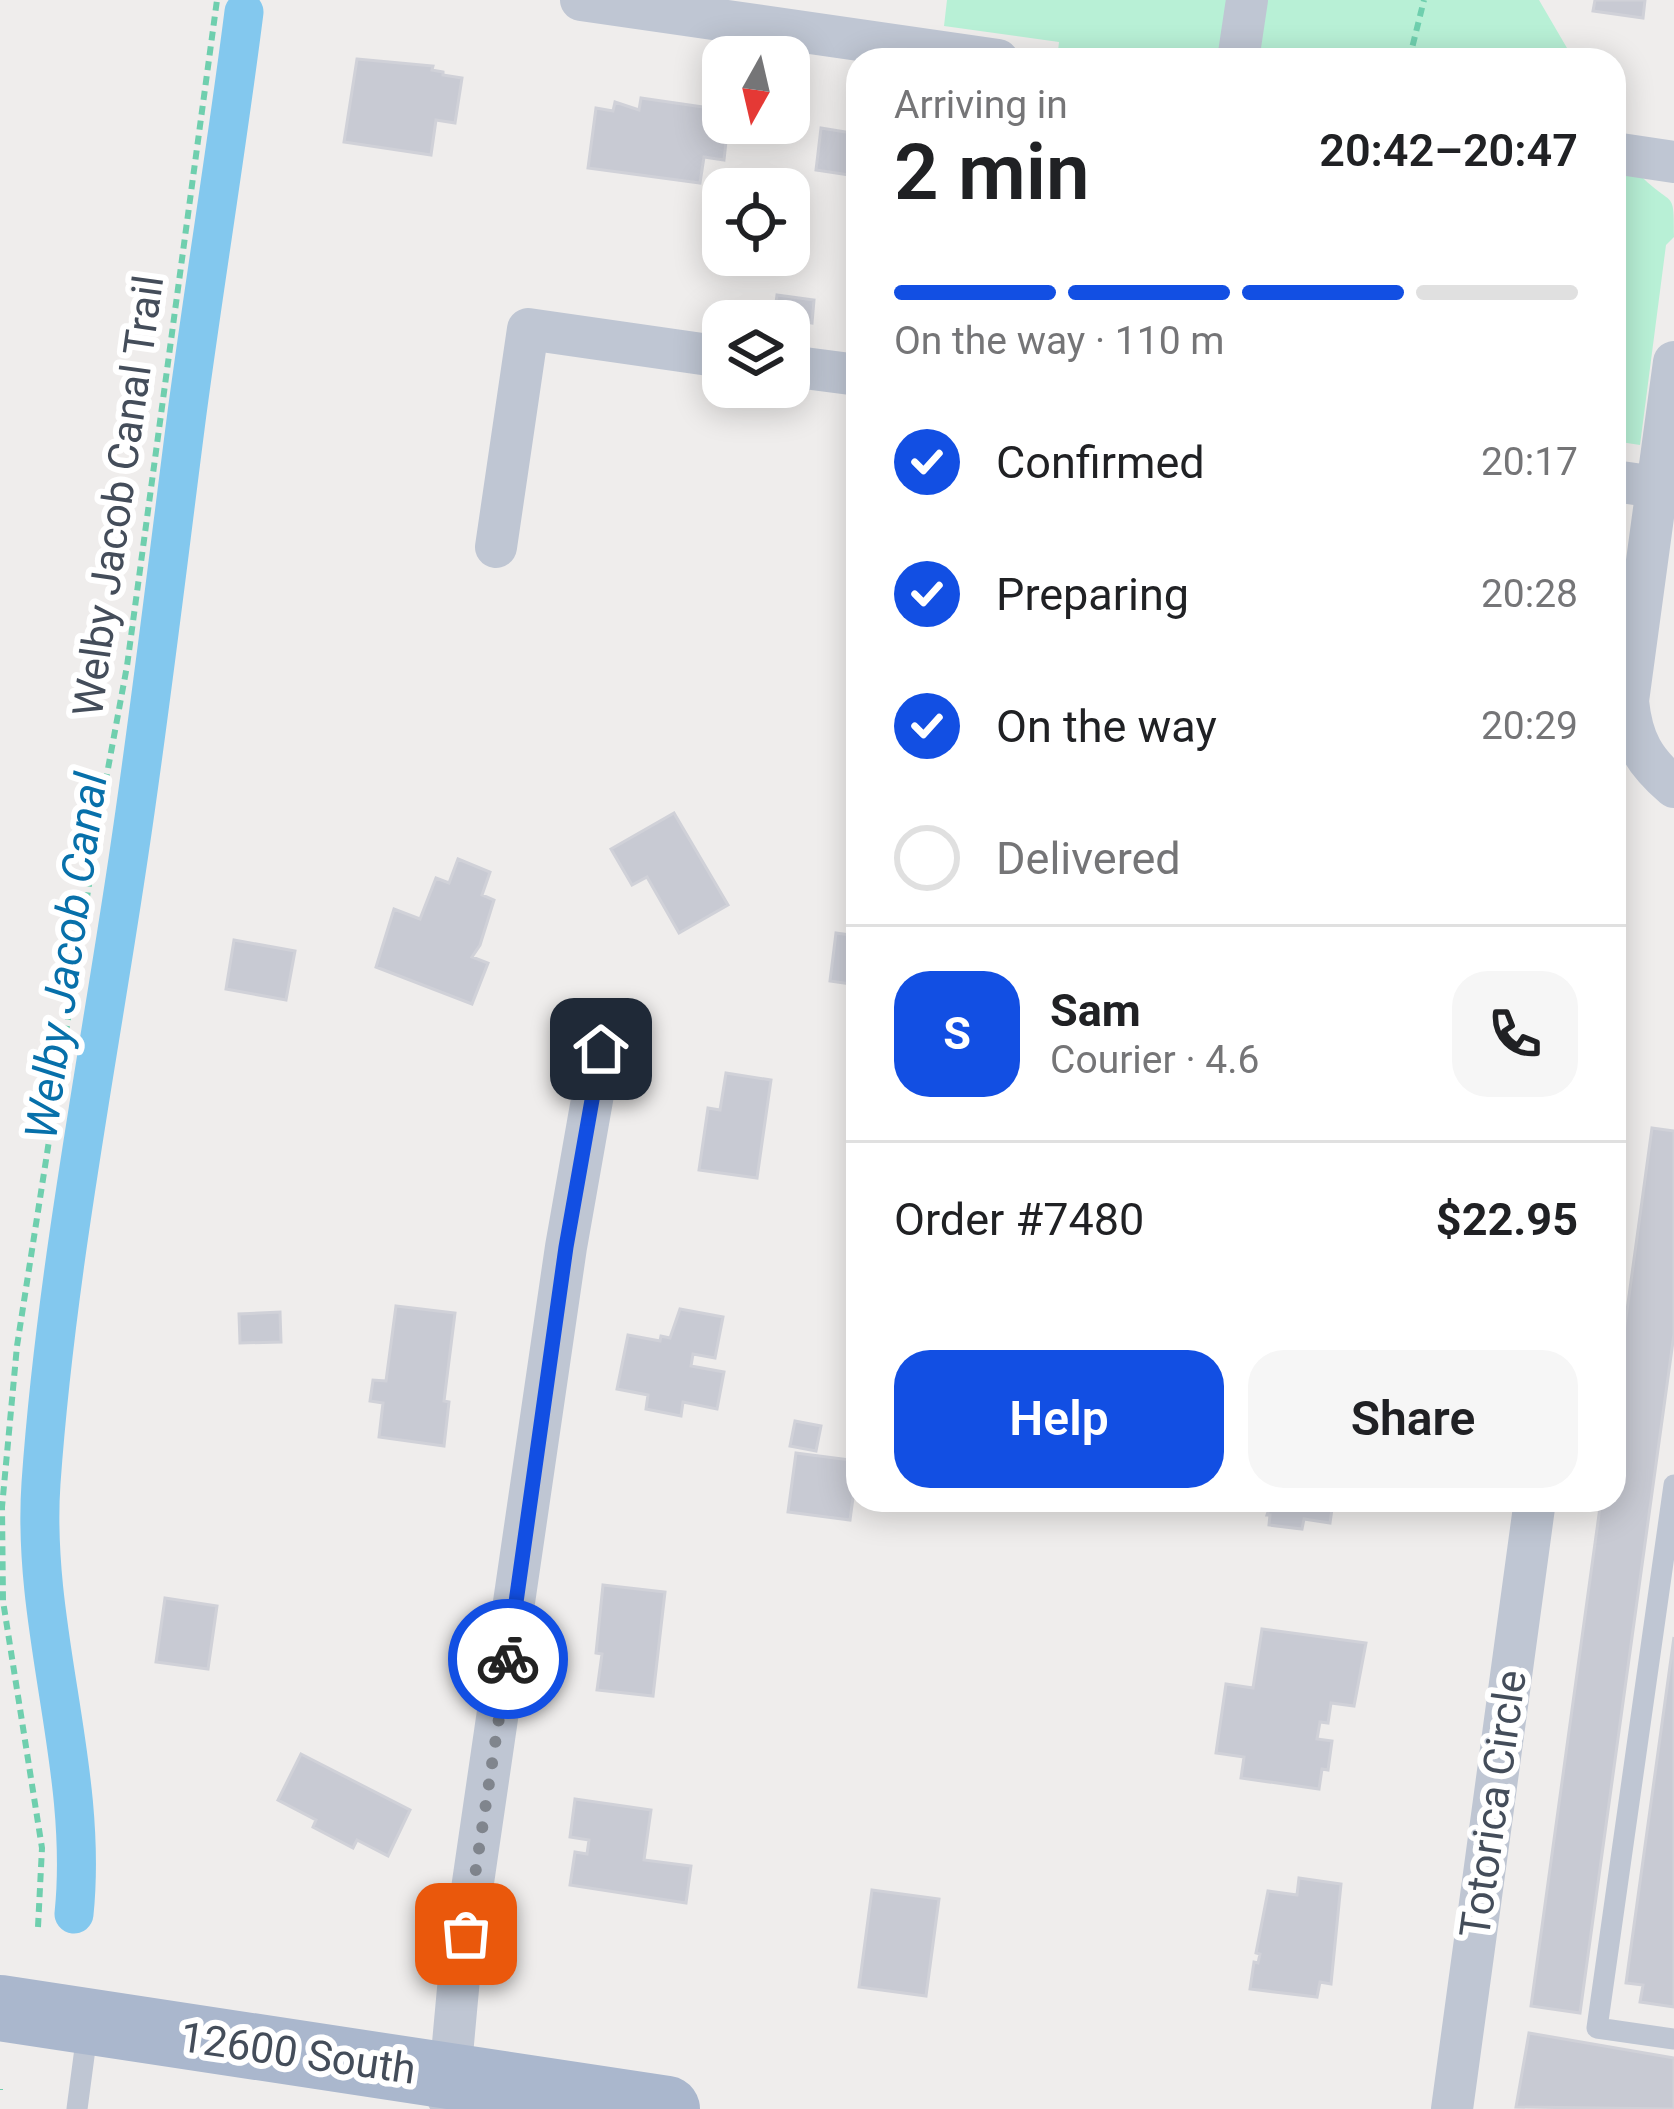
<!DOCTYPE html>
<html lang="en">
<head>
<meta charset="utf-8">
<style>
  :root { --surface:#fff; --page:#f6f6f6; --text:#202124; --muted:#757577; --line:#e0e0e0; --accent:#124fe3 }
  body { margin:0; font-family:Roboto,sans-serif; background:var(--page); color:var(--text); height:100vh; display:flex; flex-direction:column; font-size:45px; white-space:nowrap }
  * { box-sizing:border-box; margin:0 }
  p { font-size:39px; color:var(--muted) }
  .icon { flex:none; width:66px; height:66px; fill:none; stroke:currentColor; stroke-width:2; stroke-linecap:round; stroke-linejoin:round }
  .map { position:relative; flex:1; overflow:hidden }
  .sheet { position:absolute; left:846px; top:48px; width:780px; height:1464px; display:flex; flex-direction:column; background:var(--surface); border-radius:36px; box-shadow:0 6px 30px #0003 }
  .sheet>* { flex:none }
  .needle { width:78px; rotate:188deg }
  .tools { position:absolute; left:702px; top:36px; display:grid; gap:24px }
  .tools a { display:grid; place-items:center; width:108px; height:108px; border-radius:24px; background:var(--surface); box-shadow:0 6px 30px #0003; font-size:60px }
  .pin { position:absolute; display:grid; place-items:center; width:102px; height:102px; color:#fff; margin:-51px; border-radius:24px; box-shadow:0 6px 18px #0006 }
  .courier { position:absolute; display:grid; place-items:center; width:120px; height:120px; margin:-60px; border:9px solid #124fe3; border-radius:50%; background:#fff; color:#222; box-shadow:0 3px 15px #0007 }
  .head em { font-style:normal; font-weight:600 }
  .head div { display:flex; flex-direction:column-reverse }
  .head { display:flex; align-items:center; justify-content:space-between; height:204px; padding:0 48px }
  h1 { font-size:78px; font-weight:600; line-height:90px }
  .bar { display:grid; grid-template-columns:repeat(4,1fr); gap:18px 12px; align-content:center; height:144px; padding:0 48px }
  .bar i { height:15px; border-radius:9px; background:var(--line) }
  .bar .active { background:var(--accent) }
  .bar p { grid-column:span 4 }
  .line { display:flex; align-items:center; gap:30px; padding:0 48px; border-top:3px solid var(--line) }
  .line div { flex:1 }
  .round { display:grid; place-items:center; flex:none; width:126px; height:126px; border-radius:36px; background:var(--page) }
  ol { padding:0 48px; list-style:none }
  li { display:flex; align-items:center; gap:36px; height:132px }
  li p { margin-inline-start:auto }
  li .icon { padding:12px; border-radius:50%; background:var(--accent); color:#fff; stroke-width:4 }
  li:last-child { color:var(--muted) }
  li i { width:66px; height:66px; border:6px solid var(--line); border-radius:50% }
  .primary-button { display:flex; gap:24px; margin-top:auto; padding:24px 48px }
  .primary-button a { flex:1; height:138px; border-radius:36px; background:var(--accent); color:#fff; font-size:48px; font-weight:600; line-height:138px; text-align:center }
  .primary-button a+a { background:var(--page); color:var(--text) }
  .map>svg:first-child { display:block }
  .green { fill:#b8f0d6 }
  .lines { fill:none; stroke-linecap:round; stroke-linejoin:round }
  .canal { stroke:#83c8ee; stroke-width:39 }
  .building { fill:#c8cad3; stroke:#d0d1d8; stroke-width:3 }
  .path { stroke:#6fcfae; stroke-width:6; stroke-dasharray:9 6; stroke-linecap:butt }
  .service { stroke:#bfc6d3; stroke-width:21 }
  .minor { stroke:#bfc6d3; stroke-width:42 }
  .primary { stroke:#aab7cd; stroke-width:66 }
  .done { stroke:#80858d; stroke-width:12; stroke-dasharray:0 21.6 }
  .route { stroke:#124fe3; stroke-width:15 }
  .labels { text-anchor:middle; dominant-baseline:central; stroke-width:12; stroke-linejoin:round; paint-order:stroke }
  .street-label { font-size:42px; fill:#444d5a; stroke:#fff }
  .water-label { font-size:45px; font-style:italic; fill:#0770aa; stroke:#fff }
</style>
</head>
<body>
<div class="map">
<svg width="1674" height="2109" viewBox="0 0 1674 2109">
  <rect width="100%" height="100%" fill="#efedec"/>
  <path class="green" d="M947,0h592l35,60h-517l2,-18 -115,-16z
    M1614,128c9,15 18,40 31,52 29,27 29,10 29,57l-8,8 -26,200 -26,-4z"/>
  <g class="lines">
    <path class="canal" d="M74,1914c15,-145 -43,-285 -33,-431 15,-211 57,-421 88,-630 22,-147 39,-293 58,-440 18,-134 40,-267 57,-401"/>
  </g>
  <path class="building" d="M1595,0h50l-2,18 -50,-7z
    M357,59l76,7 -1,4 11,2v3l19,3 -7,45 -19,-3 -5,35 -87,-13z
    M641,98l69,10 -1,4 14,2v9h5l-4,37 -20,-3 -4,26 -112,-15 8,-60 17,3 2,-9 24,8z
    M821,128l37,6v78l-7,-1 5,-35 -40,-6z
    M777,295l37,5 -2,23 -38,-5z
    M674,813l54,92 -49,28 -32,-56 -15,8 -21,-36z
    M458,859l32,13 -8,23 12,5 -14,45 -8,12 16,6 -16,41 -96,-37 18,-58 26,10 16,-41 13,5z
    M836,933l22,3v49l-28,-4z
    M234,940l61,11 -9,49 -60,-11z
    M726,1073l45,7 -14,98 -58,-8 9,-62 12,2z
    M1652,1128l22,3v203l-94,679 -49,-7 70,-506h13v-95z
    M396,1306l59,7 -11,88 5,1 -5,44 -65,-9 4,-34 -13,-2 3,-21 13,1z
    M680,1309l43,8 -8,41 -22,-4 -2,12 33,6 -7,37 -34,-7 -2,14 -35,-7 2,-14 -31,-6 11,-54 32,6 1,-5 9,2z
    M280,1312l1,30 -41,1 -1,-29z
    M795,1421l26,5 -5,25 -26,-5z
    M796,1453l62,8 -8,59 -62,-8z
    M1272,1500l61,2 -3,21 -26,-4 -2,10 -33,-4 1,-10h-3z
    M603,1585l62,7 -12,104 -56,-6 5,-36 -6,-1z
    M165,1598l52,8 -9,63 -52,-7z
    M1262,1629l104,14 -12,63 -23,-3 -3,20 -8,-1 -3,17 15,2 -4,29 -6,-1 -3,20 -78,-11 3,-21 -28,-4 10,-69 27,4z
    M1674,1637v370l-34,-5 3,-17 -17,-2z
    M301,1754l109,56 -22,46 -31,-16 -4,8 -40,-21 3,-7 -38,-20z
    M575,1799l76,11 -7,50 47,6 -5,37 -116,-18 5,-33 12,2 2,-14 -19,-3z
    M1299,1878l42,6 -10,100 -11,-2 -3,15 -67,-8 4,-27 4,1 2,-9 -4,-1 12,-62 29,4z
    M872,1890l67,9 -13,97 -67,-9z
    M1529,2033l145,25v51l-158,-2z"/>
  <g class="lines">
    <path class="path" d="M1409,60l15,-60
      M38,1927l4,-79 -39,-247 -1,-94 15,-161 85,-545 25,-135 90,-666
      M0,2090v-1"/>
    <path class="service" d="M1674,1485l-77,543 77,11
      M77,2109l11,-83"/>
    <path class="minor" d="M581,0l417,60
      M1238,60l9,-60
      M1614,153l60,9
      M1674,362l-46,339c4,40 16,60 46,86
      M789,366l69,9
      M1614,481l42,6
      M496,547l32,-218 195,28
      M448,2098l11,-120 107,-731 35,-198
      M1452,2109l83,-609"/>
    <path class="primary" d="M0,2008l667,101"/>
  </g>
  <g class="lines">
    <path class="done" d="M466,1934l42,-275"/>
    <path class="route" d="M508,1659l58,-412 35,-198"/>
  </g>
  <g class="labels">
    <g class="street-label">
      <text transform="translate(118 496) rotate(-82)">Welby Jacob Canal Trail</text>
      <text transform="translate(1493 1804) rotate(-82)">Totorica Circle</text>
      <text transform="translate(298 2053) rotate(8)">12600 South</text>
    </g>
    <g class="water-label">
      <text transform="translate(66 956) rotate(-82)">Welby Jacob Canal</text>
    </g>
  </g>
</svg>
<div class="tools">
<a><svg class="needle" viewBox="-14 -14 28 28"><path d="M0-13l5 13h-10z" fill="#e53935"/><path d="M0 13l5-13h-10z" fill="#757577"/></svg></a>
<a><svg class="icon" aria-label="locate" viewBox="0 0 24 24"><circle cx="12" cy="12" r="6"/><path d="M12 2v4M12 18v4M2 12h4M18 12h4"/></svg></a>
<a><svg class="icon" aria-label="layers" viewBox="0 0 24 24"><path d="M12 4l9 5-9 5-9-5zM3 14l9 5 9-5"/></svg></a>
</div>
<div class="pin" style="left:466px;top:1934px;background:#ea580c"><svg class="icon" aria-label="bag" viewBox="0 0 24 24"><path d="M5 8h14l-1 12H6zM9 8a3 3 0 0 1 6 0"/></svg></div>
<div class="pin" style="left:601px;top:1049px;background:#1f2937"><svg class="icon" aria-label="home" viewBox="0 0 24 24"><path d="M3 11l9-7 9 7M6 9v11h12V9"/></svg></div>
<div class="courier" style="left:508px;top:1659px"><svg class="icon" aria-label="bike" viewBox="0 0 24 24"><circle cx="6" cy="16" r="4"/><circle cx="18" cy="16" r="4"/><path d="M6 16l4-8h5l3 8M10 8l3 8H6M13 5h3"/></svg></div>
<section class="sheet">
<div class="head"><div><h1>2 min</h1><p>Arriving in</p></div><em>20:42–20:47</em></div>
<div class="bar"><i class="active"></i><i class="active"></i><i class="active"></i><i></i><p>On the way · 110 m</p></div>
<ol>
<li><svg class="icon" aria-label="check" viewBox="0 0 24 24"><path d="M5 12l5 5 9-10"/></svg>Confirmed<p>20:17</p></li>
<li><svg class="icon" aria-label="check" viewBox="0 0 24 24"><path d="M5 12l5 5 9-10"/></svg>Preparing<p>20:28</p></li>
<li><svg class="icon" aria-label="check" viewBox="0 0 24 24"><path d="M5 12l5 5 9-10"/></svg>On the way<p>20:29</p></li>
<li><i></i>Delivered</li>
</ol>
<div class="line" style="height:216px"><b class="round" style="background:var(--accent);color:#fff">S</b><div><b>Sam</b><p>Courier · 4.6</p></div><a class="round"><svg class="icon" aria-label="phone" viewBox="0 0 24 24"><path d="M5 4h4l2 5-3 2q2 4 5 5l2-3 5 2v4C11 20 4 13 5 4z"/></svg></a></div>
<div class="line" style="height:156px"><div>Order #7480</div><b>$22.95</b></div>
<div class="primary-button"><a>Help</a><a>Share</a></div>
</section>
</div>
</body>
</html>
